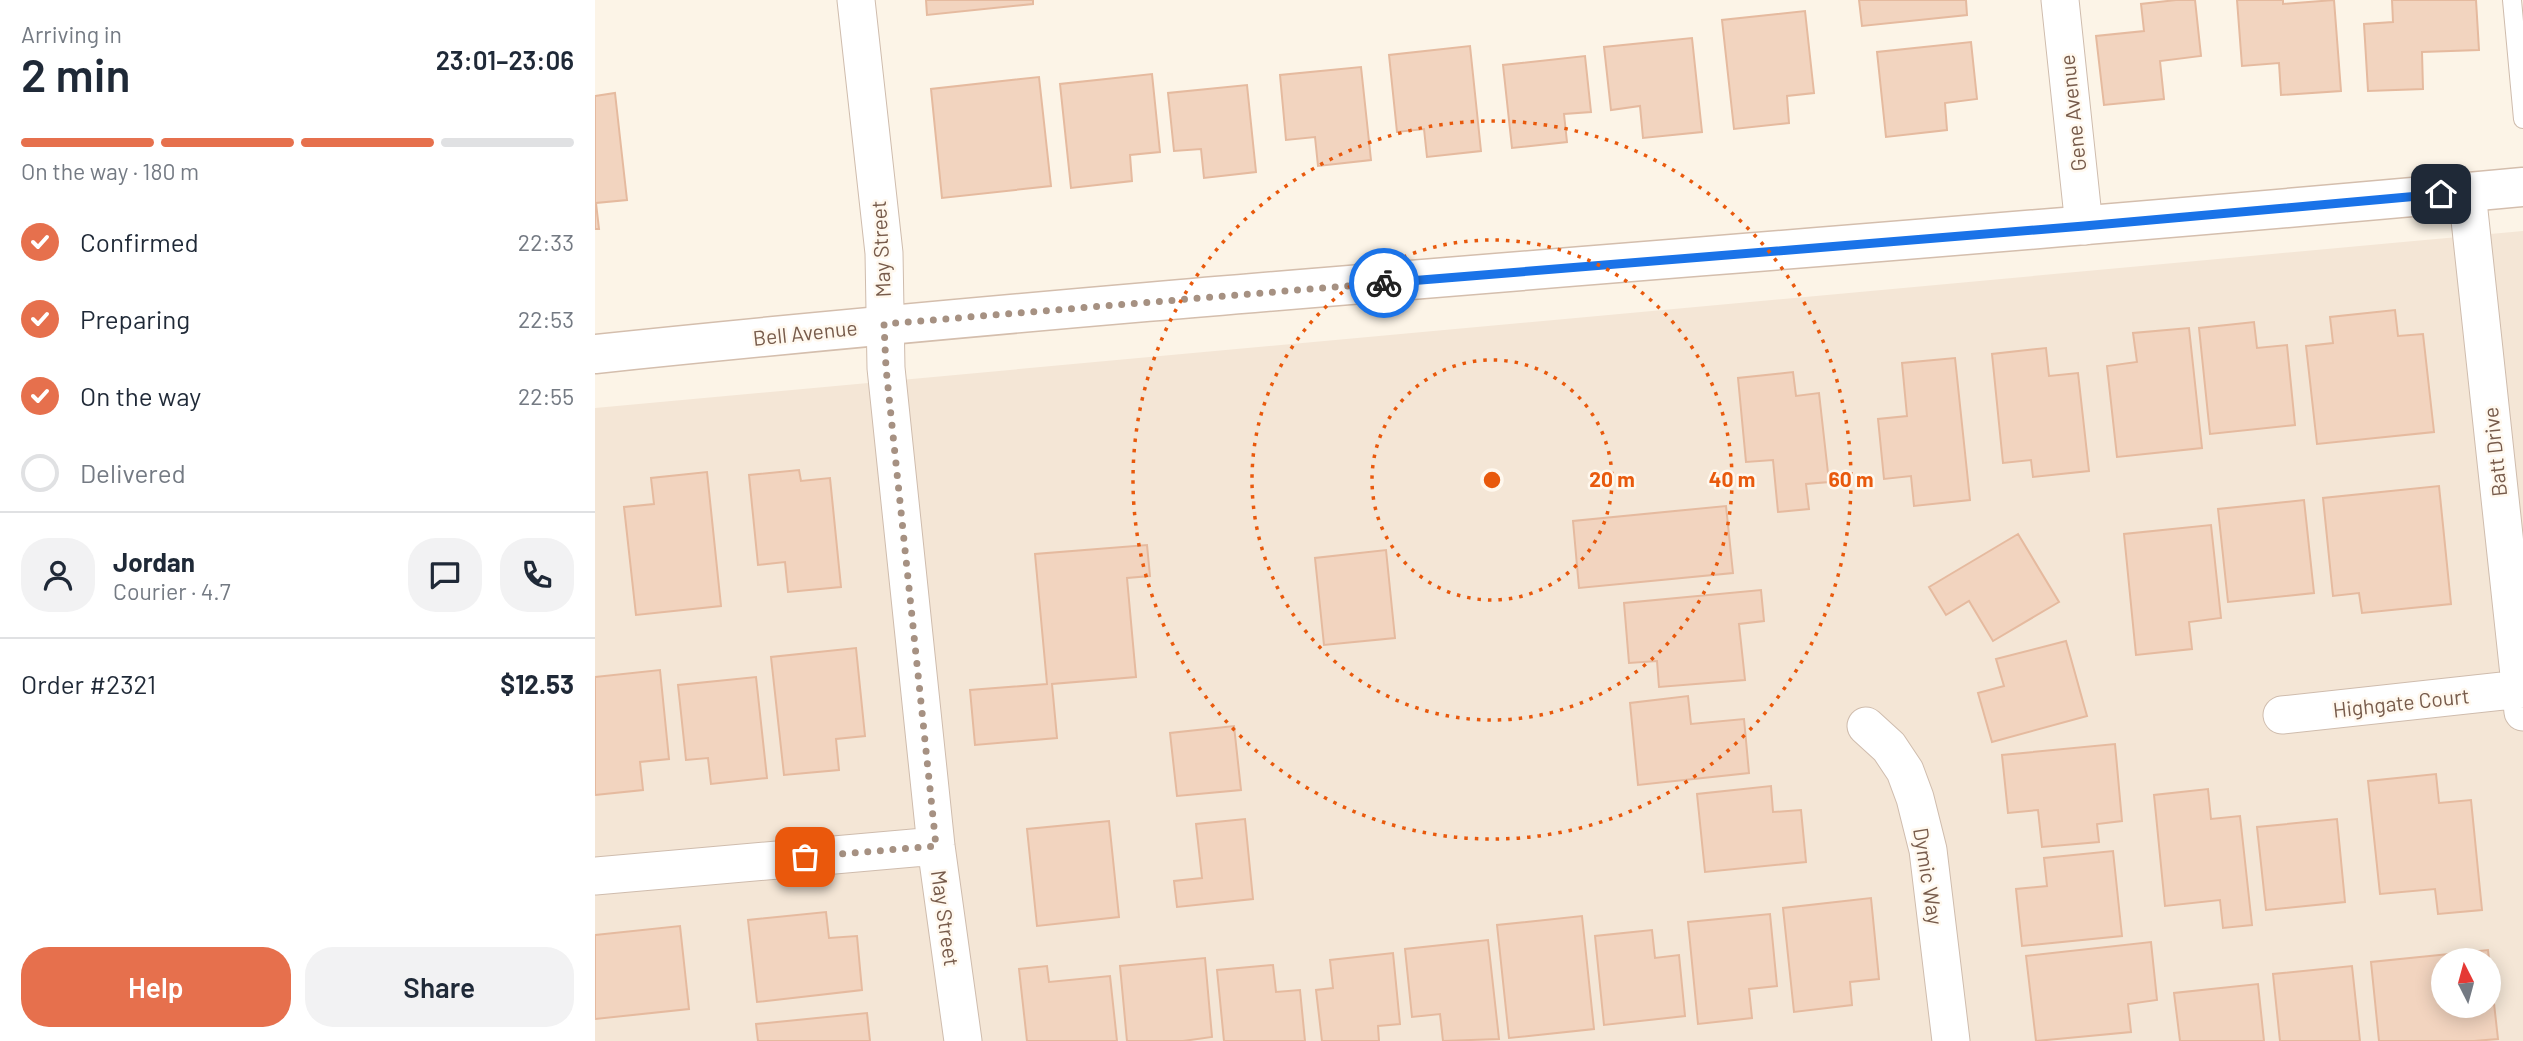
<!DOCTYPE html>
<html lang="en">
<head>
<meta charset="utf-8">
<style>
  :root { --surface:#fff; --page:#f2f2f3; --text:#1f2937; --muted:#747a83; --line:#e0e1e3; --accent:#e6704d }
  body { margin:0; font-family:Barlow,sans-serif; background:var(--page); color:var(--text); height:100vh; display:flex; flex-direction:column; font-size:26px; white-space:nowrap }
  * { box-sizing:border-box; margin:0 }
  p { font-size:23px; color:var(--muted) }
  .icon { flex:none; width:38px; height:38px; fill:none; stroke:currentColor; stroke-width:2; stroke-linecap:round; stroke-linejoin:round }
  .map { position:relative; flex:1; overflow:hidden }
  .side { display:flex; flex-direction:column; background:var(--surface); width:595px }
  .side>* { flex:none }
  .needle { width:46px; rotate:354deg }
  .tools { position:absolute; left:1836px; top:948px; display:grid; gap:14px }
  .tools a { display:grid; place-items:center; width:70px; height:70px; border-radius:50%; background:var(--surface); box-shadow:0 4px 18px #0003; font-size:35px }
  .pin { position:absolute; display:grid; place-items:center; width:60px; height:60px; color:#fff; margin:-30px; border-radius:14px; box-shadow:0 4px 10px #0006 }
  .courier { position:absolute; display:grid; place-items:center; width:70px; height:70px; margin:-35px; border:5px solid #1a73e8; border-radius:50%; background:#fff; color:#222; box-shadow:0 2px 9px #0007 }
  .headline em { font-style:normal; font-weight:600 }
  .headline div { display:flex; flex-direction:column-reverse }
  .headline { display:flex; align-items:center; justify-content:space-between; height:119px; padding:0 21px }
  h1 { font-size:46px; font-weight:600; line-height:52px }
  .bar { display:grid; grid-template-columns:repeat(4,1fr); gap:10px 7px; align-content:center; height:84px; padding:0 21px }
  .bar i { height:9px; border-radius:5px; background:var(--line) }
  .bar .on { background:var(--accent) }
  .bar p { grid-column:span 4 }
  .line { display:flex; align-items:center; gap:18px; padding:0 21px; border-top:2px solid var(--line) }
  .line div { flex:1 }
  .round { display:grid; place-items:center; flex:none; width:74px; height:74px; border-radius:28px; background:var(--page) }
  ol { padding:0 21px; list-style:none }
  li { display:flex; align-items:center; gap:21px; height:77px }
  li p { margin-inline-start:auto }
  li .icon { padding:7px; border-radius:50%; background:var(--accent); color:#fff; stroke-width:4 }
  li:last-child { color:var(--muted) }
  li i { width:38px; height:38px; border:4px solid var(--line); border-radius:50% }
  .action { display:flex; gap:14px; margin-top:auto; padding:14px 21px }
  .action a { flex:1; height:80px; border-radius:28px; background:var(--accent); color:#fff; font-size:28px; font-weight:600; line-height:80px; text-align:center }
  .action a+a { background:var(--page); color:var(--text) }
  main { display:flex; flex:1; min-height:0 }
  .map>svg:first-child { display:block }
  .residential { fill:#f4e6d6; fill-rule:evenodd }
  .building { fill:#f2d4bf; stroke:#e5ba9f; stroke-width:2; fill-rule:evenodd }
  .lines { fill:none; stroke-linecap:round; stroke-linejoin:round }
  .lane-casing { stroke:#cfbcad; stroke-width:20 }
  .street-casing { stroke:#cfbcad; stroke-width:39 }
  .secondary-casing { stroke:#d4bead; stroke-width:41 }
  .lane { stroke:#fff; stroke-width:18 }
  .street { stroke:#fff; stroke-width:37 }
  .secondary { stroke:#fff; stroke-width:38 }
  .done { stroke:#a69182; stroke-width:7; stroke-dasharray:0 12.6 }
  .route { stroke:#1a73e8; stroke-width:9 }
  .ring { fill:none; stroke:#e8590c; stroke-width:3.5; stroke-dasharray:3.5 7 }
  .labels { text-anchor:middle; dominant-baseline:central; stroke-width:5; stroke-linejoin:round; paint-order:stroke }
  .street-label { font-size:21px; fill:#775b4b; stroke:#fff8ee }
  .centre { fill:#e8590c; stroke:#fff8ee; stroke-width:3.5 }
  .ring-label { font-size:21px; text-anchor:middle; font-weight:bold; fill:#e8590c; stroke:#fff8ee; stroke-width:5; stroke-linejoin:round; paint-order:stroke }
</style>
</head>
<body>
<main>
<section class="side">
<div class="headline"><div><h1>2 min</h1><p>Arriving in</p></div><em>23:01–23:06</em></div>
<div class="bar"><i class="on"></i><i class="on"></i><i class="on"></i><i></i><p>On the way · 180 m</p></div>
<ol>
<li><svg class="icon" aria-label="check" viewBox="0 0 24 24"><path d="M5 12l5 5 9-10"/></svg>Confirmed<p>22:33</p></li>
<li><svg class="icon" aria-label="check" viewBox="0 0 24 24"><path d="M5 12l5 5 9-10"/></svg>Preparing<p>22:53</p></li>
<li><svg class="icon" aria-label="check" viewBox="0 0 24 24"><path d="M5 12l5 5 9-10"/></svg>On the way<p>22:55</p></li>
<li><i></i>Delivered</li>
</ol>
<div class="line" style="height:126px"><a class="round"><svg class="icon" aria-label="person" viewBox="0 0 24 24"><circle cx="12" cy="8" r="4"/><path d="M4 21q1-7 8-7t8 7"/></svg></a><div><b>Jordan</b><p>Courier · 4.7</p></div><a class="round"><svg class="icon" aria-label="chat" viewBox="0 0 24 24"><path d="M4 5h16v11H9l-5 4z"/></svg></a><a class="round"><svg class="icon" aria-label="phone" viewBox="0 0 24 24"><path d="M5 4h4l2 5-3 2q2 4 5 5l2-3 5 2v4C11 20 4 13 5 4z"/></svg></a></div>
<div class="line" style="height:91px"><div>Order #2321</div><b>$12.53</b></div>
<div class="action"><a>Help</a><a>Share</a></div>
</section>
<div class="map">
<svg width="1928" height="1041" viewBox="0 0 1928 1041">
  <rect width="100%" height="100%" fill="#fcf4e7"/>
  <path class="residential" d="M1928,231v810h-1928v-633zM1848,961h46v45h-46z"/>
  <path class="building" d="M331,0h107v4l-106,11z
    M1264,0h107l1,15 -105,11z
    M1581,0h19l6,56 -41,5 4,38 -60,6 -8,-69 48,-5 -3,-27z
    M1642,0h46v4l51,-4 7,91 -60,4 -2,-32 -37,3z
    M1797,0h84l3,50 -57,2 1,37 -55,2 -4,-67 29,-2z
    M1210,11l9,82 -27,3 2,27 -55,6 -12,-109z
    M1097,38l10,94 -59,6 -3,-32 -29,4 -7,-63z
    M1376,42l6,57 -32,4 2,27 -61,7 -9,-85z
    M875,46l11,105 -54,6 -3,-28 -27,3 -8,-77z
    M990,56l6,56 -27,2 3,28 -55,6 -9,-83z
    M766,67l10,93 -53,6 -3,-29 -29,3 -6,-65z
    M557,74l8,78 -30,3 2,26 -61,7 -11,-104z
    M444,77l12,109 -109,12 -11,-109z
    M652,85l9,87 -52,6 -3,-29 -27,2 -6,-58z
    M20,93l12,107 -31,3 3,26h-4v-133z
    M1800,310l3,26 25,-2 11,98 -117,12 -11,-98 27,-3 -3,-26z
    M1659,322l3,26 30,-3 8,80 -85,9 -11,-106z
    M1594,328l13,120 -85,9 -10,-91 30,-4 -4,-29z
    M1451,348l3,28 29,-3 11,98 -56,6 -2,-17 -28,3 -11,-109z
    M1360,358l15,142 -56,6 -3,-30 -27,3 -6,-60 29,-3 -5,-53z
    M1198,372l3,24 23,-3 10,89 -23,2 3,25 -31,3 -5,-52 -27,2 -8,-84z
    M204,470l2,11 29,-3 11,109 -53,5 -3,-30 -27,3 -9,-90z
    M112,472l14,134 -85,9 -12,-108 30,-3 -3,-26z
    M1844,486l12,118 -89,9 -3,-20 -26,3 -10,-98z
    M1709,500l10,93 -86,9 -10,-93z
    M1131,506l7,67 -154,15 -6,-67z
    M1616,525l10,93 -32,4 3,27 -56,6 -12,-121z
    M1423,534l41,68 -66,39 -24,-40 -23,14 -17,-28z
    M552,545l3,31 -23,2 9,99 -84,7 5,54 -82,7 -5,-55 77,-6 -12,-130z
    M791,550l9,88 -71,7 -9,-87z
    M1166,590l3,31 -25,3 6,56 -86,7 -2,-26 -28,2 -5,-60z
    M1471,641l21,75 -95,26 -14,-49 26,-7 -8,-27z
    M261,648l9,88 -29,3 3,31 -55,5 -13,-118z
    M65,670l9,89 -29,3 3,28 -48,5v-118z
    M161,677l11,101 -56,6 -3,-26 -22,2 -8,-75z
    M1093,696l3,28 53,-5 5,54 -111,12 -8,-82z
    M639,726l7,64 -64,6 -7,-63z
    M1520,744l7,77 -25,3 2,18 -57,5 -4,-37 -30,3 -6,-58z
    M1841,774l3,29 32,-3 11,110 -44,4 -3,-25 -55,5 -12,-113z
    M1176,786l2,26 28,-2 5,52 -101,10 -8,-78z
    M1613,789l3,30 29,-3 12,109 -29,3 -3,-28 -55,6 -11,-111z
    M650,819l8,80 -76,8 -3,-26 28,-3 -6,-54z
    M1742,819l8,83 -79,8 -9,-83z
    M514,821l10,96 -82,9 -10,-97z
    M1518,851l9,85 -100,10 -6,-57 31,-3 -3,-28z
    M1276,898l8,81 -29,3 2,23 -58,7 -11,-104z
    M231,912l3,26 28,-2 5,54 -105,12 -9,-82z
    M1175,914l7,72 -28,3 3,29 -54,6 -10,-102z
    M987,916l12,113 -85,9 -12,-113z
    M85,926l9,83 -94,10v-84z
    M1057,930l3,28 24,-3 6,61 -81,9 -9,-89z
    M893,940l11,99 -56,2 -3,-27 -28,3 -7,-68z
    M1556,942l6,58 -29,4 3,28 -95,9 -10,-85z
    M1893,950l10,89 -24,2h-95l-8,-79zM1848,961h46v45h-46z
    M798,953l7,71 -22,2 1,15h-57l-6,-51 17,-2 -3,-28z
    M610,958l7,79 -29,4h-56l-7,-75z
    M678,965l3,27 24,-2 5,51h-81l-7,-71z
    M452,966l2,16 61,-6 7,65h-90l-8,-72z
    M1757,966l8,75h-80l-7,-67z
    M1663,984l6,57h-84l-6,-48z
    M272,1013l3,28h-112l-2,-17z"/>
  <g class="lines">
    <g class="lane-casing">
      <path id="lane" d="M1917,0l11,119"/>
    </g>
    <g class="street-casing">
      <path id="street" d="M261,0l28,253 2,115 50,478 27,195
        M1465,0l24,226
        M1872,192l56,520
        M1687,715l239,-26
        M1271,726l23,21 16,24 10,27 13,52 23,191
        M0,876l341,-30"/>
    </g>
    <g class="secondary-casing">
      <path id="secondary" d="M0,354c642,-67 1286,-107 1928,-167"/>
    </g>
    <use href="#lane" class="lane"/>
    <use href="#street" class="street"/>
    <use href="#secondary" class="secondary"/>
  </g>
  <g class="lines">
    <path class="done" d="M210,857l131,-11 -50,-478 -2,-44 500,-41"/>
    <path class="route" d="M789,283l700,-57 357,-32"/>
  </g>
  <g class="ring">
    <circle cx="897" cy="480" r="120"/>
    <circle cx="897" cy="480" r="240"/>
    <circle cx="897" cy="480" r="359"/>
  </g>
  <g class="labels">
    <g class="street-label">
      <text transform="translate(1477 113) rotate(-96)">Gene Avenue</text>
      <text transform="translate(285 249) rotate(-93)">May Street</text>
      <text transform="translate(210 332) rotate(-6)">Bell Avenue</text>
      <text transform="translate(1899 452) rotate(-96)">Batt Drive</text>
      <text transform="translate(1806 702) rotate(-6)">Highgate Court</text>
      <text transform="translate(1334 876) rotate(81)">Dymic Way</text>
      <text transform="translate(351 918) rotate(82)">May Street</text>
    </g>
  </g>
  <circle cx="897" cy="480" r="10" class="centre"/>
  <g class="ring-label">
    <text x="1017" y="487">20 m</text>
    <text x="1137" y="487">40 m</text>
    <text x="1256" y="487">60 m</text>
  </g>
</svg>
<div class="tools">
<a><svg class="needle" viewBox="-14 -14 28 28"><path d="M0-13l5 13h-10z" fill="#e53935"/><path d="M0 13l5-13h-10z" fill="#747a83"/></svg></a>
</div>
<div class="pin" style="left:210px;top:857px;background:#ea580c"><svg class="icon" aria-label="bag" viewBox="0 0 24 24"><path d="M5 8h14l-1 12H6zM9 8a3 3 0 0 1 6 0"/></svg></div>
<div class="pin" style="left:1846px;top:194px;background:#1f2937"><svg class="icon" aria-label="home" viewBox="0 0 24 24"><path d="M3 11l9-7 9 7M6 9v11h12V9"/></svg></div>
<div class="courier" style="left:789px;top:283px"><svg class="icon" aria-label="bike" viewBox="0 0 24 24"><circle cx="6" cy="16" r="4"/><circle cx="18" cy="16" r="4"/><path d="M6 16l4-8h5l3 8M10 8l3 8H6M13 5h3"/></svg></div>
</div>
</main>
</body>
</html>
